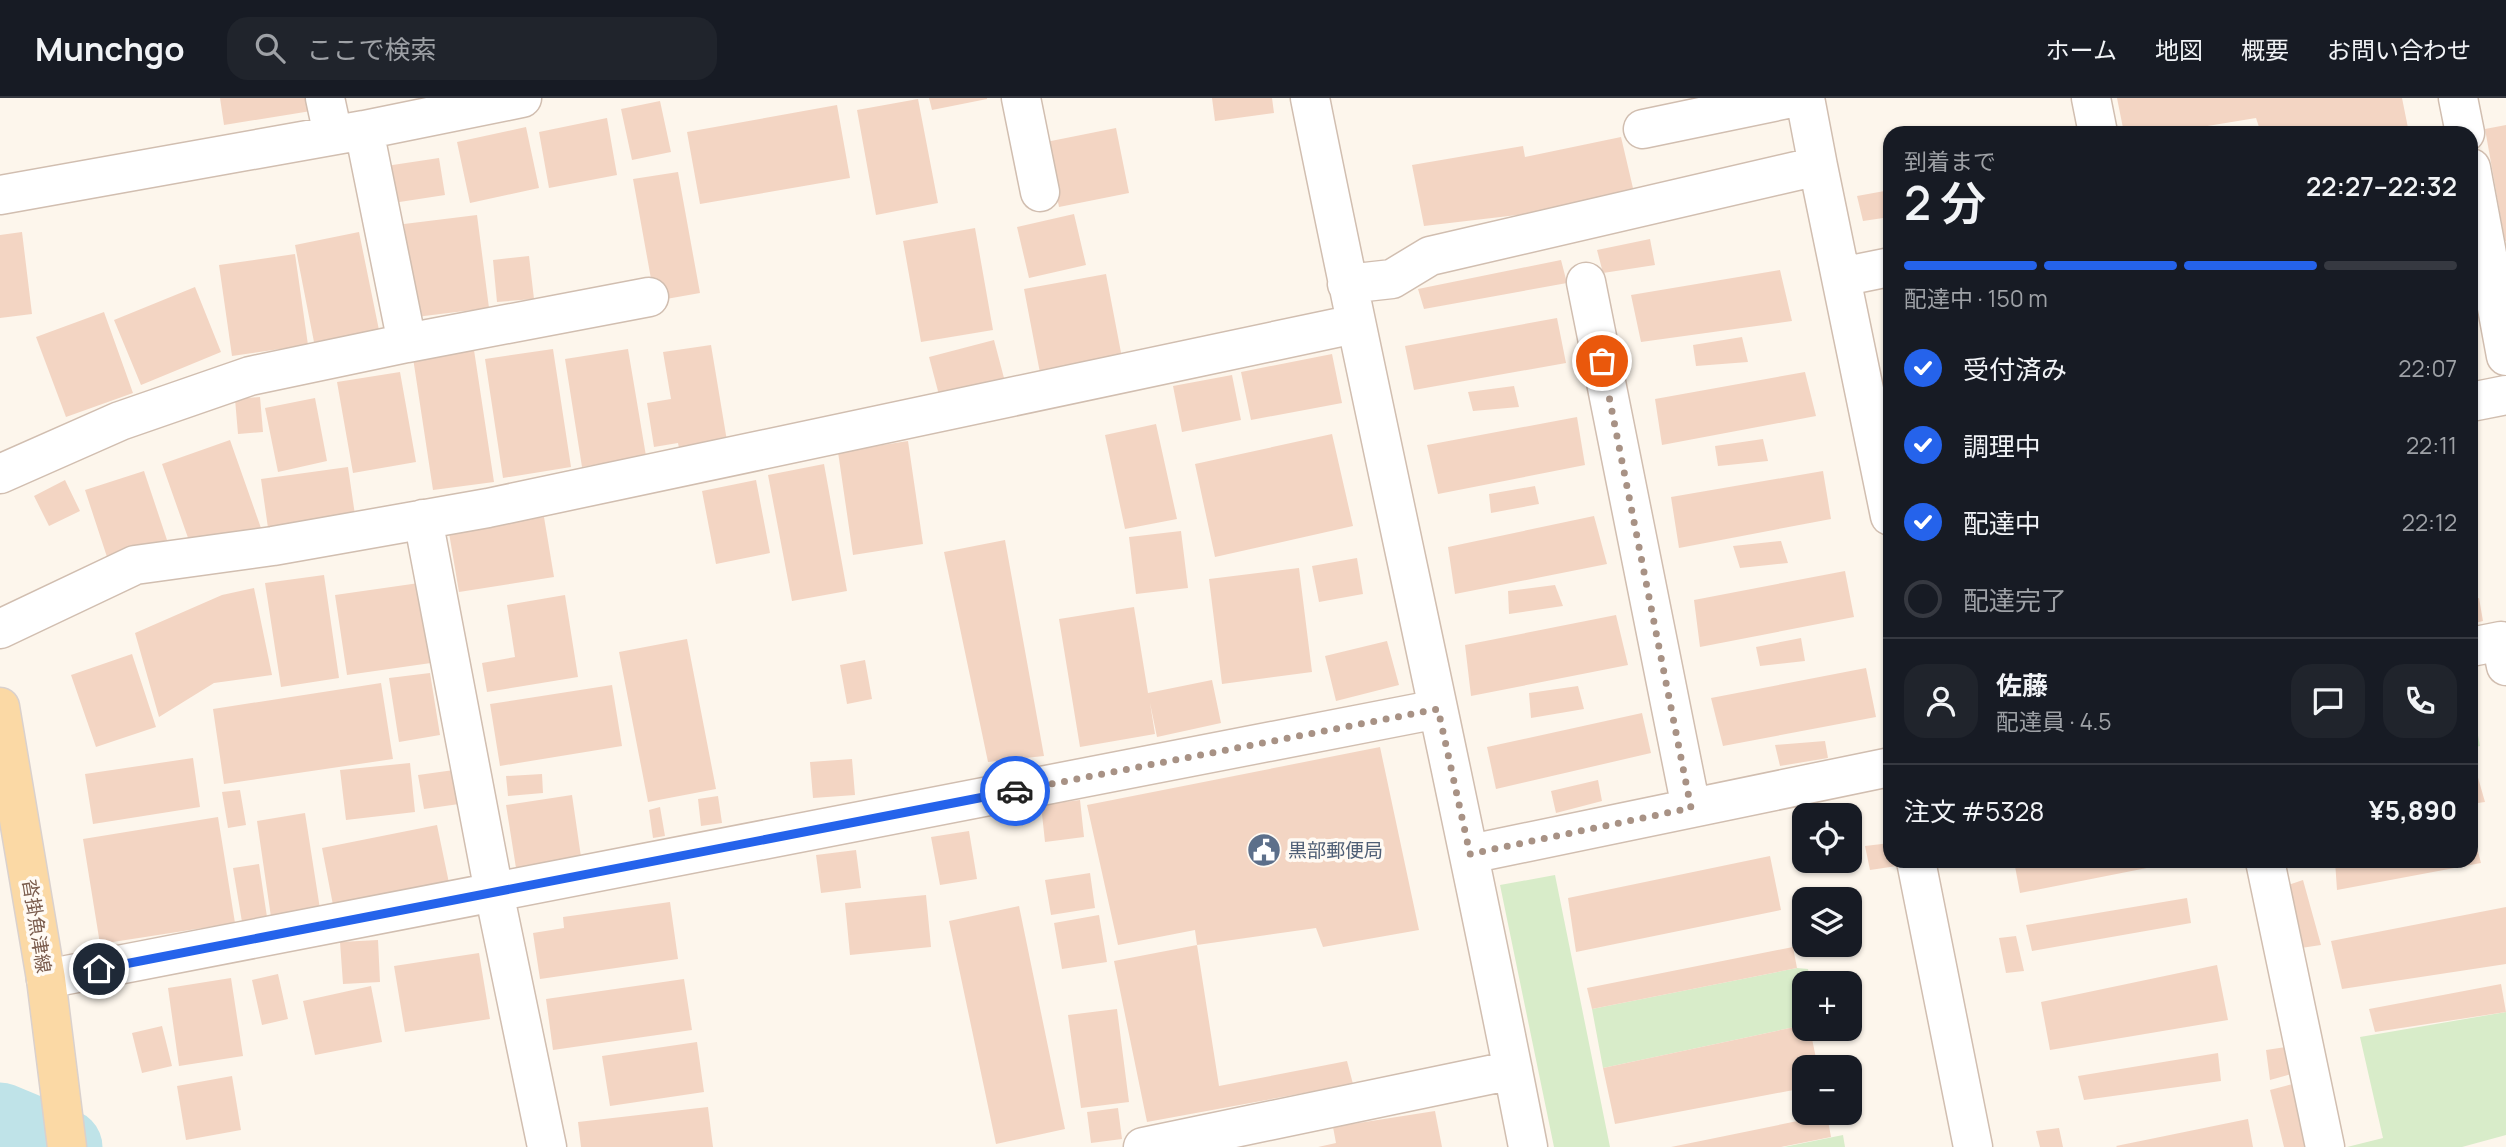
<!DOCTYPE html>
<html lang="ja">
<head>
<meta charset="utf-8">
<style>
  :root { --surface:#171b24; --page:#20242c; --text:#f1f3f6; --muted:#9ea1a6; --line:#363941; --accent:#2563eb }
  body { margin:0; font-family:Manrope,"Noto Sans JP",sans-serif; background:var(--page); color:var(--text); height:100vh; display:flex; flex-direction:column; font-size:26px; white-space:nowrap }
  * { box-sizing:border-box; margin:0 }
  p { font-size:23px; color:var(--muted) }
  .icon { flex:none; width:38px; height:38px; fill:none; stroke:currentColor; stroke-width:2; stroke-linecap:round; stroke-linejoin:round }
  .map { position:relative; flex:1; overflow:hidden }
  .side { position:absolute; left:1883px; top:28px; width:595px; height:742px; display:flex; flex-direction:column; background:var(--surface); border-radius:21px; box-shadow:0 2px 5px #0004 }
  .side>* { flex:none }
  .controls { position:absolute; left:1792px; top:705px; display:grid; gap:14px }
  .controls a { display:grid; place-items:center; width:70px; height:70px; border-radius:14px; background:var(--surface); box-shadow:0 2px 5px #0004; font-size:35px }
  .pin { position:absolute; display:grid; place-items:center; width:60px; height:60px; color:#fff; margin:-30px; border:4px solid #fff; border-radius:50%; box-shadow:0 2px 7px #0007 }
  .courier { position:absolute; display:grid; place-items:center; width:70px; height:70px; margin:-35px; border:5px solid #2563eb; border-radius:50%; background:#fff; color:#222; box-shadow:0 2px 9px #0007 }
  .headline em { font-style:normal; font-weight:600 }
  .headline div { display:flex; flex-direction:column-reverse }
  .headline { display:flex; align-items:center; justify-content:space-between; height:119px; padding:0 21px }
  h1 { font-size:46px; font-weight:600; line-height:52px }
  .bar { display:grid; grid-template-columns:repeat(4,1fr); gap:10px 7px; align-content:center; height:84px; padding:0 21px }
  .bar i { height:9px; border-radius:5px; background:var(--line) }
  .bar .selected { background:var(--accent) }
  .bar p { grid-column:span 4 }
  .line { display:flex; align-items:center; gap:18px; padding:0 21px; border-top:2px solid var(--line) }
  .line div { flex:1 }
  .round { display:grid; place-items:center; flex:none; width:74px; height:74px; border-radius:21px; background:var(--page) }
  ol { padding:0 21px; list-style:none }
  li { display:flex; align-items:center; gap:21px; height:77px }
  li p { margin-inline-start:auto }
  li .icon { padding:7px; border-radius:50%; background:var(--accent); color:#fff; stroke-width:4 }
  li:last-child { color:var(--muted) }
  li i { width:38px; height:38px; border:4px solid var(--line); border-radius:50% }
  header { display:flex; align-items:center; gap:42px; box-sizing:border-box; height:98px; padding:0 35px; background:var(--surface); border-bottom:2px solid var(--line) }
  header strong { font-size:33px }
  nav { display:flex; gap:38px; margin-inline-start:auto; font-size:24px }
  .search { width:490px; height:63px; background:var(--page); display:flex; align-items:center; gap:18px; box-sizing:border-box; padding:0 24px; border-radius:21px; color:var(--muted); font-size:26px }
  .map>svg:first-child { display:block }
  .green { fill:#d8ecc9 }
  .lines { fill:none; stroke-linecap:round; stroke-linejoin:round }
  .river { stroke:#bfe3e8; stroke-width:75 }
  .building { fill:#f3d5c3 }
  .minor-casing { stroke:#d1beb0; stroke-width:41 }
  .major-casing { stroke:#dad1cd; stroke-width:41 }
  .minor { stroke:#fff; stroke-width:38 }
  .major { stroke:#fbd9a5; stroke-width:38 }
  .done { stroke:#a89285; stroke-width:7; stroke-dasharray:0 12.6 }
  .route { stroke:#2563eb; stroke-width:9 }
  .labels { text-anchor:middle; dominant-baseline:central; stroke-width:7; stroke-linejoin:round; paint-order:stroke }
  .service-label { font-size:19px; fill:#4e5e75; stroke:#fffaf3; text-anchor:start }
  .street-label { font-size:19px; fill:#7a5c4d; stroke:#fffaf3 }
</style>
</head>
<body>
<header>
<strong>Munchgo</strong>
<div class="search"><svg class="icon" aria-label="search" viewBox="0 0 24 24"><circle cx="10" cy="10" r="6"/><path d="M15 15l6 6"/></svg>ここで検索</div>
<nav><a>ホーム</a><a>地図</a><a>概要</a><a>お問い合わせ</a></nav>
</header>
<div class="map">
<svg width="2506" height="1049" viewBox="0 0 2506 1049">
  <rect width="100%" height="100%" fill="#fdf6ec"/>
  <path class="green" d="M2471,601l9,47 -9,2z
    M1555,777l55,272h-56l-54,-262z
    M1797,870l11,1 3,14 -7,1v41l-201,43 -11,-59z
    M2506,914v123l-44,12h-115l36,-9 -23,-101z
    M1843,1037l2,12h-61z"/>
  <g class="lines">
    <path class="river" d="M0,1022l65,27"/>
  </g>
  <path class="building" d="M220,0h89l2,13 -87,14z
    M929,0h58v1l-55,11z
    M1212,0h60l2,15 -59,8z
    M2117,0h285l7,35h-100l-1,-4 -48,1 -4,-12 -91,15h-41z
    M918,1l20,104 -62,12 -19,-105z
    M660,3l11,51 -39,8 -11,-51z
    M837,7l13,73 -150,26 -13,-72z
    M607,20l10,57 -68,13 -10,-56z
    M2506,27v116h-1l-20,-112z
    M526,29l13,61 -69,15 -13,-61z
    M1116,30l13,65 -70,14 -13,-65z
    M2065,30l1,5h-18v-1z
    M1621,39l15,64 -212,25 -12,-61 111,-19 2,11z
    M439,60l6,37 -52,8 -7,-37z
    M678,74l22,121 -45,8 -22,-122z
    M1890,92v27l-27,4 -6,-25z
    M1074,116l12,51 -57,13 -12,-51z
    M477,117l12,93 -73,9 -12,-93z
    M975,130l18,102 -72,12 -18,-101z
    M22,134l10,82 -32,4v-83z
    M359,134l20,98 -65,12 -19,-97z
    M1650,141l5,26 -52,8 -6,-23z
    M295,156l13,91 -76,11 -13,-91z
    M529,158l5,43 -37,3 -4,-42z
    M1561,162l6,23 -143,26 -6,-20z
    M1780,172l12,51 -151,21 -10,-47z
    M1106,176l17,89 -82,15 -17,-89z
    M195,189l26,65 -80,33 -27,-65z
    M104,214l29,81 -67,24 -30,-80z
    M1557,220l9,45 -152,27 -9,-44z
    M1742,239l6,25 -52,4 -3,-21z
    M994,242l10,38 -65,17 -10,-38z
    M711,247l16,96 -48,7 -1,-5 -24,4 -7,-44 24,-4 -8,-47z
    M553,251l18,118 -68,11 -18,-119z
    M628,251l18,107 -64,11 -17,-108z
    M474,252l20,132 -61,8 -20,-132z
    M1332,256l10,49 -91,17 -10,-48z
    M400,274l16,90 -63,11 -16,-91z
    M1805,274l11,44 -154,29 -7,-46z
    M1232,277l9,45 -59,12 -9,-46z
    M1514,288l5,21 -46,4 -5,-19z
    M260,299l3,35 -25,2 -3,-35z
    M315,300l12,63 -49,11 -13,-64z
    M1577,319l8,48 -147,29 -11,-49z
    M1156,326l21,95 -52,10 -20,-94z
    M1332,336l21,92 -138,31 -20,-93z
    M1763,341l5,22 -50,5 -3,-20z
    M230,342l31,88 -68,24 -31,-88z
    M908,343l15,103 -70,11 -15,-103z
    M824,366l23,127 -55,10 -24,-126z
    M348,369l7,48 -87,13 -7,-49z
    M144,373l23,69 -59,20 -23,-70z
    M1823,373l8,48 -152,29 -8,-51z
    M65,382l15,31 -31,15 -15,-30z
    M756,382l14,73 -54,11 -14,-73z
    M1535,388l4,18 -48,9 -2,-19z
    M1594,418l13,48 -152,30 -7,-47z
    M544,419l10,60 -95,15 -10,-59z
    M1181,433l7,57 -52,6 -7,-57z
    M1005,442l39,216 -56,6 -44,-210z
    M1781,443l7,22 -48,5 -7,-22z
    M1357,460l6,36 -44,8 -7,-36z
    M1299,470l13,104 -90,12 -13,-105z
    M1845,473l9,46 -154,30 -6,-47z
    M324,477l15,103 -58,9 -16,-104z
    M419,485l12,80 -84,12 -12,-80z
    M1555,487l8,21 -54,8 -1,-23z
    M254,490l18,87 -58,8 -55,34 -24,-84 87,-38z
    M565,497l13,82 -91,15 -5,-29 33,-6 -8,-52z
    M2479,500l4,23 -12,3v-24z
    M1134,509l14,86 64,-13 9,43 -64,14 -7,-34 5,31 -75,13 -21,-128z
    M1616,517l12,50 -157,31 -6,-51z
    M1801,540l4,23 -45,5 -4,-19z
    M687,541l29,150 -68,13 -29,-150z
    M1387,543l12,44 -63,16 -11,-45z
    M132,556l24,73 -60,20 -25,-72z
    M865,562l7,39 -25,5 -7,-39z
    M1866,570l10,49 -153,29 -12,-48z
    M430,575l10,62 -41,7 -10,-64z
    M381,585l12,76 -169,25 -11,-75z
    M612,587l10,61 -122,20 -10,-62z
    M1578,588l6,23 -53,9 -2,-25z
    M1642,615l9,40 -155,36 -9,-42z
    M1825,643l3,17 -48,8 -5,-21z
    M1380,649l39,183 -96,17 -7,-19 -119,17 -2,-15 -77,15 -31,-140z
    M2471,655l14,49 -14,2z
    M193,660l7,49 -107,17 -8,-50z
    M852,661l3,36 -42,3 -3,-36z
    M410,665l5,49 -69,8 -6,-50z
    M454,672l5,34 -35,5 -6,-34z
    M542,676l1,19 -35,3 -2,-20z
    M1598,682l4,21 -46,12 -5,-22z
    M240,692l6,35 -18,3 -6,-36z
    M572,697l9,62 -65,11 -10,-63z
    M718,698l4,27 -21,3 -3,-27z
    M1080,702l4,37 -39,5 -4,-37z
    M660,709l5,29 -12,2 -4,-28z
    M305,715l15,96 -49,8 -14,-96z
    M218,719l17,106 -135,21 -17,-105z
    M437,727l12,58 -116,22 -11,-57z
    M969,733l8,48 -37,6 -9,-48z
    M2475,742l6,23 -144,27 -2,-29h136v-20z
    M1890,745v18h6l1,5 -27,4 -5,-24z
    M856,752l5,38 -40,5 -5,-38z
    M1770,758l11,54 -205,42 -8,-54z
    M2014,763h162l1,1 -157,31z
    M259,766l8,53 -25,5 -9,-54z
    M1090,775l5,35 -44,7 -6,-35z
    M2303,782l18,65 -20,3 -16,-62z
    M926,797l5,52 -81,8 -5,-52z
    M2187,800l4,25 -159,28 -6,-26z
    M670,804l8,57 -138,20 -7,-46 31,-5 -1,-11z
    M1019,808l46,223 -69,15 -47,-223z
    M2506,809v57l-164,25 -11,-48z
    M1099,817l8,47 -45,7 -8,-46z
    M2016,838l8,35 -18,2 -7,-35z
    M378,842l2,42 -37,2 -3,-42z
    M1197,847l22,141 128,-25 6,23 -206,38 -33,-161z
    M1793,849l4,21 -205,41 -5,-21z
    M479,855l11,66 -85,13 -11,-66z
    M2217,867l11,55 -178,30 -9,-48z
    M278,876l10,45 -26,6 -10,-45z
    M231,880l12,78 -64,10 -11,-78z
    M684,881l8,51 -139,20 -7,-51z
    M2501,886l5,28 -131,20 -6,-23z
    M371,888l11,56 -67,13 -12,-54z
    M1117,911l12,93 -48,6 -13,-93z
    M1804,927v4h6l8,39h-14v20l-189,36 -12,-56z
    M162,928l10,40 -30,7 -10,-40z
    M697,944l7,50 -94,14 -8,-50z
    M2286,949l9,26 -25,7 -4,-30z
    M2218,955l3,28 -137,19 -6,-24z
    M232,978l9,54 -55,10 -9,-54z
    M2296,985l11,64h-23l-14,-57z
    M708,1009l5,40h-132l-3,-25z
    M1118,1010l4,31 -31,4 -4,-31z
    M1435,1013l7,36h-124l18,-4 -3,-16z
    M1827,1017l4,22 -50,10h-110z
    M2248,1021l5,28h-136l-1,-1z
    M2059,1030l4,19h-23l-4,-16z"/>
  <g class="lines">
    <g class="minor-casing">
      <path id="minor" d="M325,0l8,37
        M1021,0l19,94
        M1310,0c70,350 150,698 218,1049
        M1805,0l13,68
        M2091,0l7,35
        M2458,0l7,35
        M1643,31l149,-31
        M364,32l43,213 242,-46
        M2471,70l35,188
        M0,97l364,-65 158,-32
        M1841,179l49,-10
        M1586,184l105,526
        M1347,186l45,-5 38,-23 388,-90 72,350
        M2471,304l35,-7
        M0,376l120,-53 130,-45 157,-33
        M423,421l71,373 53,255
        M0,531l135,-64 138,-19 215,-38 867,-184
        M2471,549l30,-6 5,25
        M1470,756l420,-87
        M1916,763l57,286
        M2265,763l60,286
        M46,881l1392,-270
        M1143,1049l370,-77"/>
    </g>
    <g class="major-casing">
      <path id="major" d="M0,609l46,272 21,168"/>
    </g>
    <use href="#minor" class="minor"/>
    <use href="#major" class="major"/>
  </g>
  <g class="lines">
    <path class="done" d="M1015,693l423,-82 32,145 221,-46 -89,-447"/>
    <path class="route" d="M99,871l916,-178"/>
  </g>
  <defs>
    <g id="civic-disc" transform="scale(1.75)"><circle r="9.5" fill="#5c6f8a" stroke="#fffaf3"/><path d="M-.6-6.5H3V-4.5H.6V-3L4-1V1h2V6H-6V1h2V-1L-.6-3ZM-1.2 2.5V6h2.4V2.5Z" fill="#fff"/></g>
  </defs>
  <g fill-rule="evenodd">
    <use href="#civic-disc" x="1264" y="752"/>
  </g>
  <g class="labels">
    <g class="service-label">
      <text x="1288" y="752">黒部郵便局</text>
    </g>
    <g class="street-label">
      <text transform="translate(37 828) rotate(81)">沓掛魚津線</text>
    </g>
  </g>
</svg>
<div class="controls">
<a><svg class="icon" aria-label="locate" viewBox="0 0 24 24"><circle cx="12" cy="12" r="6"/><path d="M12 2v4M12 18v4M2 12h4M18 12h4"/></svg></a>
<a><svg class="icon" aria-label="layers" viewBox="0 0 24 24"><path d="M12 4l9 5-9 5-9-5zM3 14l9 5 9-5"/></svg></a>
<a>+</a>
<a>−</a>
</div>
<div class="pin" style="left:1602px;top:263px;background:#ea580c"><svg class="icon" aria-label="bag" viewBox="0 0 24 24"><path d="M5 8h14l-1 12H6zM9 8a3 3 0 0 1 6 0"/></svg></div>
<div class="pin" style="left:99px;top:871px;background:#1f2937"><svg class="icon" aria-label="home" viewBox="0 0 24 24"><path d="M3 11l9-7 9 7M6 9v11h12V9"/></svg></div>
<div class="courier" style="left:1015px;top:693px"><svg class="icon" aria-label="car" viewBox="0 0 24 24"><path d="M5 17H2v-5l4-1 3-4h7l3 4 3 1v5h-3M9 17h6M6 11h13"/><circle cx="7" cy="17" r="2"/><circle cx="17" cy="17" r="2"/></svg></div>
<section class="side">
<div class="headline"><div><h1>2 分</h1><p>到着まで</p></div><em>22:27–22:32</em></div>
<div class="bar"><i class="selected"></i><i class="selected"></i><i class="selected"></i><i></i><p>配達中 · 150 m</p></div>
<ol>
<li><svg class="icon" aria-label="check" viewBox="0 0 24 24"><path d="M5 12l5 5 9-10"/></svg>受付済み<p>22:07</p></li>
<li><svg class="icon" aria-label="check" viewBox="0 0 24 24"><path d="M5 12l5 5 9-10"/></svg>調理中<p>22:11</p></li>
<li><svg class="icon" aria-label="check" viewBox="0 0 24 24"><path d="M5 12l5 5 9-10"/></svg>配達中<p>22:12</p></li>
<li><i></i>配達完了</li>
</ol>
<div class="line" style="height:126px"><a class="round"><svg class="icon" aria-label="person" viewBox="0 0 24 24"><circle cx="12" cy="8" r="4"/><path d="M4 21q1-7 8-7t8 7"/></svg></a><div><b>佐藤</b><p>配達員 · 4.5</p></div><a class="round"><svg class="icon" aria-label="chat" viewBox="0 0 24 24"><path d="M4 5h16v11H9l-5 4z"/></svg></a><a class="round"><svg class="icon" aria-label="phone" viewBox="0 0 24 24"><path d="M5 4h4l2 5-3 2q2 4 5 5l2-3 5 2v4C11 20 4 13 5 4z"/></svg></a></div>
<div class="line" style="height:91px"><div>注文 #5328</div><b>¥5,890</b></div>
</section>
</div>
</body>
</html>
